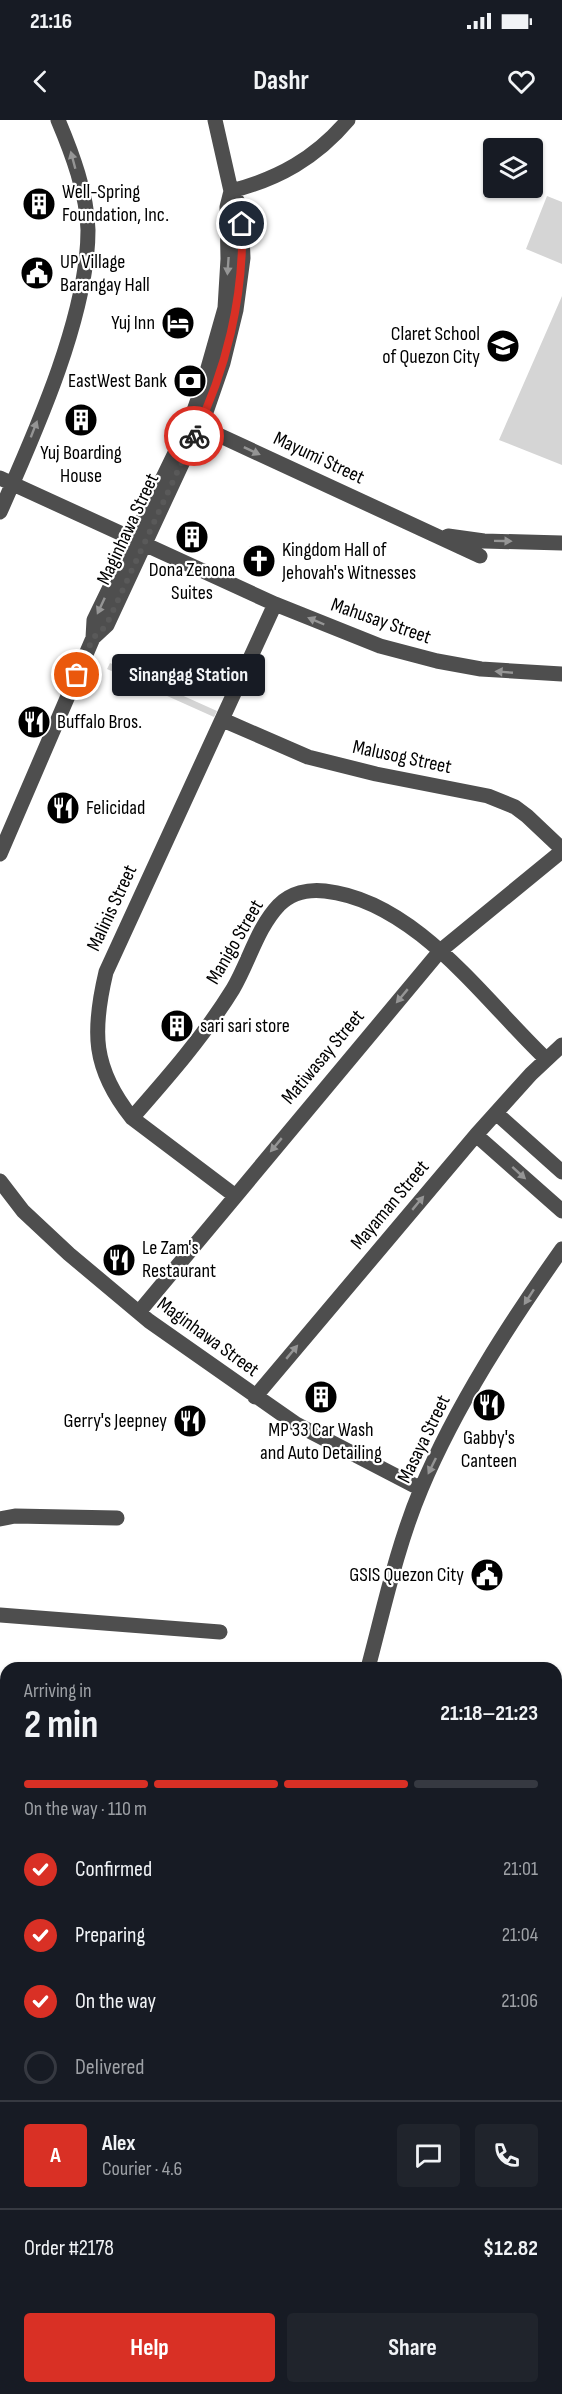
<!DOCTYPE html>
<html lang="en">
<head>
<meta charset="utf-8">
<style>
  :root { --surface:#171b24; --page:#20242c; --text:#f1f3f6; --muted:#9ea1a6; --line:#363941; --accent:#d93025 }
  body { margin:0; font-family:"Sofia Sans Condensed",sans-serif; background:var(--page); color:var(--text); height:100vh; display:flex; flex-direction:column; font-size:22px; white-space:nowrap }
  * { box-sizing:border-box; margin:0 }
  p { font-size:20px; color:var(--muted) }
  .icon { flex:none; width:33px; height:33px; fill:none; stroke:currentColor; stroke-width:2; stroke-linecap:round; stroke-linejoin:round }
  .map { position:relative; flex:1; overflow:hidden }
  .drawer { position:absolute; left:0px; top:1542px; width:562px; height:732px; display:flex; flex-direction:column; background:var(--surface); border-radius:18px 18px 0 0; box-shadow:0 2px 4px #0004 }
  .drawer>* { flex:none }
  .controls { position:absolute; left:483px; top:18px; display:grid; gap:12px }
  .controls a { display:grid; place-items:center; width:60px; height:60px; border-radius:6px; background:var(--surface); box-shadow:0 2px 4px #0004; font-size:30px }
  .pin { position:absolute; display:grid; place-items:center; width:51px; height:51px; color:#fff; margin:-26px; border:3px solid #fff; border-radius:50%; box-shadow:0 2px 6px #0007 }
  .courier { position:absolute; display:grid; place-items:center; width:60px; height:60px; margin:-30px; border:4px solid #d93025; border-radius:50%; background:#fff; color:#222; box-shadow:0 2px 8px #0007 }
  .bubble { position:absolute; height:42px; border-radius:6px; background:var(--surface); box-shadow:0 2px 4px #0004; font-size:20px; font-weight:700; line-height:42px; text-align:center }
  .overview em { font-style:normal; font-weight:700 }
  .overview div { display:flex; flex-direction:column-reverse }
  .overview { display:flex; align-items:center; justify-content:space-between; height:102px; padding:0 24px }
  h1 { font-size:39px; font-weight:700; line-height:45px }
  .bar { display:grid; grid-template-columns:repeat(4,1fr); gap:9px 6px; align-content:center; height:72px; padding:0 24px }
  .bar i { height:8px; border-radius:4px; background:var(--line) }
  .bar .selected { background:var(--accent) }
  .bar p { grid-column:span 4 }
  .line { display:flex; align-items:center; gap:15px; padding:0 24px; border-top:2px solid var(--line) }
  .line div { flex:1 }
  .round { display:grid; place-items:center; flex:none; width:63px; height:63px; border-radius:6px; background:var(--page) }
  ol { padding:0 24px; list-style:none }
  li { display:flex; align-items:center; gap:18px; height:66px }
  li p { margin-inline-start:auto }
  li .icon { padding:6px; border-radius:50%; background:var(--accent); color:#fff; stroke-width:4 }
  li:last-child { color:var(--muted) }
  li i { width:33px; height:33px; border:3px solid var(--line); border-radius:50% }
  .primary-button { display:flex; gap:12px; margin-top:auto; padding:12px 24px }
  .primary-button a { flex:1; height:69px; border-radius:6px; background:var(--accent); color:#fff; font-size:24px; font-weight:700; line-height:69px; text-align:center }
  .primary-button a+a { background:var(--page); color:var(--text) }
  .status { display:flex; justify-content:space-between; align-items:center; height:42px; padding:0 30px; background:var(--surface); direction:ltr }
  .status svg { height:16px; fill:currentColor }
  header { display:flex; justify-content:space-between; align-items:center; height:78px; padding:0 24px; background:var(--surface); font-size:27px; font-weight:700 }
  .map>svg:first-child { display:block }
  .green { fill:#d5d5d5 }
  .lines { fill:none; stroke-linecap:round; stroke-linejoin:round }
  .stream { stroke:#9c9c9c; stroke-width:4 }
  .major-casing { stroke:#dbdbdb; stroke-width:18 }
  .minor { stroke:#4e4e4e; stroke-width:15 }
  .major { stroke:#000; stroke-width:15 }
  .oneway { fill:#959595 }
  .done { stroke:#595959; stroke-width:6; stroke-dasharray:0 10.8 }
  .route { stroke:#d93025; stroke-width:8 }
  .labels { text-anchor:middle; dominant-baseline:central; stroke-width:4.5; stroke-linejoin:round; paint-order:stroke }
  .poi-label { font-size:20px; fill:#000; stroke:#fff; text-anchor:start }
  .street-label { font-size:20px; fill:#000; stroke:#fff }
</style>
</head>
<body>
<div class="status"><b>21:16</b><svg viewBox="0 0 49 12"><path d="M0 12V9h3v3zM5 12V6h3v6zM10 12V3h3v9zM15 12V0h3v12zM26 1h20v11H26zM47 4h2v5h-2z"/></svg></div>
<header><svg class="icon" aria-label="back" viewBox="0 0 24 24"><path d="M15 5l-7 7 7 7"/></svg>Dashr<svg class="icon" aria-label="heart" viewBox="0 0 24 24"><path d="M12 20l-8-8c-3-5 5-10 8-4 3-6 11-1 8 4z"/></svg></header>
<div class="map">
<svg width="562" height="2274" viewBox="0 0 562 2274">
  <rect width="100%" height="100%" fill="#fff"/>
  <path class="green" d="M547,76l15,6v62l-36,-15z
    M562,176v169l-63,-25z
    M110,543l107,48 -3,6 -107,-48z"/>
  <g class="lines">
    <path class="stream" d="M452,2274v-6"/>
    <g class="major-casing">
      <path id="major" d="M0,1767l6,2
        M556,1798l6,-1
        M556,1865l6,1
        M0,1892h6"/>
    </g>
    <path class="minor" d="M231,71c47,-12 85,-33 117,-71
      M199,306l281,130
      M0,358l275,126 105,42 57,15 44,8 81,5
      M0,392c35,-79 88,-196 88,-282 -1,-37 -16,-77 -30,-110
      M448,416l36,5 78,2
      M93,518l14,-13 99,-213 17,-49 13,-53 7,-52 -2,-51 -10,-16 -16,-71
      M223,600l85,37 68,17 112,22 27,11 12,9 35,33
      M0,734l93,-216 1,-18 96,-198 14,-40 21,-74 3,-49 -1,-52 4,-16
      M496,993l66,59
      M132,998c36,-41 72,-82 101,-129 16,-27 24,-61 46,-84 12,-12 29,-16 46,-14 91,10 159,109 221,168
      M476,1015l86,76
      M0,1061l23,30 46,43 80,67 147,103 125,65
      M234,1075l-102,-77c-40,-50 -40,-87 -26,-146l169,-368
      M139,1192l301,-361 122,-100
      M255,1277l221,-262 55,-61 31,-29
      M0,1399l15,-3 102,2
      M0,1495l220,17
      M368,1548c16,-60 29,-122 53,-179 36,-85 88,-165 141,-240
      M0,1661h6
      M0,1744l6,8
      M0,2121l6,-1
      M295,2268l2,6
      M125,2274l8,-6"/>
    <use href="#major" class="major"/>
  </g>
  <defs><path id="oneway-solid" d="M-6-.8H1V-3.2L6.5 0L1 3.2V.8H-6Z" transform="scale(1.5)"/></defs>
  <g class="oneway">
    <use href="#oneway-solid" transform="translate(73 40) rotate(-105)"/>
    <use href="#oneway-solid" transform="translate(228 146) rotate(94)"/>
    <use href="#oneway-solid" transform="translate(34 309) rotate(-69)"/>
    <use href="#oneway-solid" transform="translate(252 331) rotate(25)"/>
    <use href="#oneway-solid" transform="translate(503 421) rotate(1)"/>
    <use href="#oneway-solid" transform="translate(101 486) rotate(115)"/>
    <use href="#oneway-solid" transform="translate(316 501) rotate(-157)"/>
    <use href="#oneway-solid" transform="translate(504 552) rotate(-175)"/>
    <use href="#oneway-solid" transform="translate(402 876) rotate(130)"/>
    <use href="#oneway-solid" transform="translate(276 1025) rotate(130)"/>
    <use href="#oneway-solid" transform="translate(519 1053) rotate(42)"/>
    <use href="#oneway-solid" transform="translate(418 1083) rotate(-50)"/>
    <use href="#oneway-solid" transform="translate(529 1177) rotate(123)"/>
    <use href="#oneway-solid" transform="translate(292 1232) rotate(-50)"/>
    <use href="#oneway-solid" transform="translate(432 1346) rotate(116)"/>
  </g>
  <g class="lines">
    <path class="done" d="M77,555l16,-37 13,-12 88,-190"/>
    <path class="route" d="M194,316c32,-65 50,-139 48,-212"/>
  </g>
  <defs>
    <g id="building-disc" transform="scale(1.725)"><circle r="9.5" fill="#000" stroke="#fff"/><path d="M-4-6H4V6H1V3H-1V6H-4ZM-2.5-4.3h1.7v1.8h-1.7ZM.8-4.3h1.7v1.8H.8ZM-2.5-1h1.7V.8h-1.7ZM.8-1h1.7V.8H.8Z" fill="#fff"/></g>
    <g id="civic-disc" transform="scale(1.725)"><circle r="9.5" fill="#000" stroke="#fff"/><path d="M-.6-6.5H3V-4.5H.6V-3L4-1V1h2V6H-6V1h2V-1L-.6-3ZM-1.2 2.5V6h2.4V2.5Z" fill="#fff"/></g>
    <g id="hotel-disc" transform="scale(1.725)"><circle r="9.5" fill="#000" stroke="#fff"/><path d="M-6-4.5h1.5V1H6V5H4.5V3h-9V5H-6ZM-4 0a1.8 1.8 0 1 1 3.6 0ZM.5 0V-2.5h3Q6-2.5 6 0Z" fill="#fff"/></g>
    <g id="school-disc" transform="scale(1.725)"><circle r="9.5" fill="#000" stroke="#fff"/><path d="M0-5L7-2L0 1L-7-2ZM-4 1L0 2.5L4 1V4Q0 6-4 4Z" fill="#fff"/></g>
    <g id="bank-disc" transform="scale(1.725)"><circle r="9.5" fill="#000" stroke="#fff"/><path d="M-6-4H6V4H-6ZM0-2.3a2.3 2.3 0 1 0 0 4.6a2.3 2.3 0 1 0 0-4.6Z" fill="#fff"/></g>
    <g id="church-disc" transform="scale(1.725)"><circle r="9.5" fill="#000" stroke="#fff"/><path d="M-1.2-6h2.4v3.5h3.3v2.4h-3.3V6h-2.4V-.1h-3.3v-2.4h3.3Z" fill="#fff"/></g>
    <g id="restaurant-disc" transform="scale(1.725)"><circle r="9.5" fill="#000" stroke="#fff"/><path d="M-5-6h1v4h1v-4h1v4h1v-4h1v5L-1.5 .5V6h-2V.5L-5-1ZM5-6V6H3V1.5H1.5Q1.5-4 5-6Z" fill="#fff"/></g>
  </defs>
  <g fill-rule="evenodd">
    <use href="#building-disc" x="39" y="84"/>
    <use href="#civic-disc" x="37" y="153"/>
    <use href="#hotel-disc" x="178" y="203"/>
    <use href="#school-disc" x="503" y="226"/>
    <use href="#bank-disc" x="190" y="261"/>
    <use href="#building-disc" x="81" y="300"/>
    <use href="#building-disc" x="192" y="417"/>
    <use href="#church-disc" x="259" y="441"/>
    <use href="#restaurant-disc" x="34" y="602"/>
    <use href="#restaurant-disc" x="63" y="688"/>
    <use href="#building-disc" x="177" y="906"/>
    <use href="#restaurant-disc" x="119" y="1140"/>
    <use href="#building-disc" x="321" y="1277"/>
    <use href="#restaurant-disc" x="489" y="1285"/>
    <use href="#restaurant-disc" x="190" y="1301"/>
    <use href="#civic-disc" x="487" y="1455"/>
  </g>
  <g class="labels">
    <g class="poi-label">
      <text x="62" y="72">Well-Spring<tspan x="62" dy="23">Foundation, Inc.</tspan></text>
      <text x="60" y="142">UP Village<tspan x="60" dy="23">Barangay Hall</tspan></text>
      <text x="155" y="203" text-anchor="end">Yuj Inn</text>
      <text x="480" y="214" text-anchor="end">Claret School<tspan x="480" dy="23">of Quezon City</tspan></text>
      <text x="167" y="261" text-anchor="end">EastWest Bank</text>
      <text x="81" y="333" text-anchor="middle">Yuj Boarding<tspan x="81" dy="23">House</tspan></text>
      <text x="282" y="430">Kingdom Hall of<tspan x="282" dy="23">Jehovah's Witnesses</tspan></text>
      <text x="192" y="450" text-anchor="middle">Dona Zenona<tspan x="192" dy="23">Suites</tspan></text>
      <text x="57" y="602">Buffalo Bros.</text>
      <text x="86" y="688">Felicidad</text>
      <text x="200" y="906">sari sari store</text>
      <text x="142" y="1128">Le Zam's<tspan x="142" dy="23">Restaurant</tspan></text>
      <text x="167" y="1301" text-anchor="end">Gerry's Jeepney</text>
      <text x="321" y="1310" text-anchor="middle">MP 33 Car Wash<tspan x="321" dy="23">and Auto Detailing</tspan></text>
      <text x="489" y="1318" text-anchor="middle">Gabby's<tspan x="489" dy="23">Canteen</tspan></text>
      <text x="464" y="1455" text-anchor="end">GSIS Quezon City</text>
    </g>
    <g class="street-label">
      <text transform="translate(319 338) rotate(25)">Mayumi Street</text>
      <text transform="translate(128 409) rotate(-65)">Maginhawa Street</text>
      <text transform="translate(381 501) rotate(19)">Mahusay Street</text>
      <text transform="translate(402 637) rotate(12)">Malusog Street</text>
      <text transform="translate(112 788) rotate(-65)">Malinis Street</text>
      <text transform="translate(235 822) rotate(-60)">Manigo Street</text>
      <text transform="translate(323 937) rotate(-50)">Matiwasay Street</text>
      <text transform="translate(390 1085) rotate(-50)">Mayaman Street</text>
      <text transform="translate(208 1217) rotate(36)">Maginhawa Street</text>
      <text transform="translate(424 1319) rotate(-64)">Masaya Street</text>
    </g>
  </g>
</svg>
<div class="controls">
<a><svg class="icon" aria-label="layers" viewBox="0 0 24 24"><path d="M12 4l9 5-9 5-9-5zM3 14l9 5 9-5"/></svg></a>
</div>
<div class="pin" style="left:77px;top:555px;background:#ea580c"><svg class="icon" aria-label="bag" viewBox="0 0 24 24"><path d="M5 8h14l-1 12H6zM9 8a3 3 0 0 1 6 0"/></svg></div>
<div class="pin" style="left:242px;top:104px;background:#1f2937"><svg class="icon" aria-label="home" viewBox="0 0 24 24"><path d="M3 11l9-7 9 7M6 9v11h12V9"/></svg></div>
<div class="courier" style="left:194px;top:316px"><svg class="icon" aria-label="bike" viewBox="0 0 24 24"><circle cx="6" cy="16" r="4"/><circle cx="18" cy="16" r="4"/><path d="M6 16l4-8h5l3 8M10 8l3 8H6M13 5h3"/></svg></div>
<div class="bubble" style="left:112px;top:534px;width:153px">Sinangag Station</div>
<section class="drawer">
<div class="overview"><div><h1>2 min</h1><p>Arriving in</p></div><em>21:18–21:23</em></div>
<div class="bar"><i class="selected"></i><i class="selected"></i><i class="selected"></i><i></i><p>On the way · 110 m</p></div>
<ol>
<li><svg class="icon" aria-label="check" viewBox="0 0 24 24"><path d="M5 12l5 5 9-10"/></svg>Confirmed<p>21:01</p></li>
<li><svg class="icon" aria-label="check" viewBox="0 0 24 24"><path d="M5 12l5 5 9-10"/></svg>Preparing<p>21:04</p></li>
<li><svg class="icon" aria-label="check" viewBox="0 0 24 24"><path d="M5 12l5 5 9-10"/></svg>On the way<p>21:06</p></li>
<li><i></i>Delivered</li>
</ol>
<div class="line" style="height:108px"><b class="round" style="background:var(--accent);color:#fff">A</b><div><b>Alex</b><p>Courier · 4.6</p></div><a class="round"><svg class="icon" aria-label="chat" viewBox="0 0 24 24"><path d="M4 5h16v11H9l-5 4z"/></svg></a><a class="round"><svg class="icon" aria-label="phone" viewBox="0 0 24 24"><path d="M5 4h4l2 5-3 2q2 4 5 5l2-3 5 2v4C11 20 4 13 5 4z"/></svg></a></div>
<div class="line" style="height:78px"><div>Order #2178</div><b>$12.82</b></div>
<div class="primary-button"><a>Help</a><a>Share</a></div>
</section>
</div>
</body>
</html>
